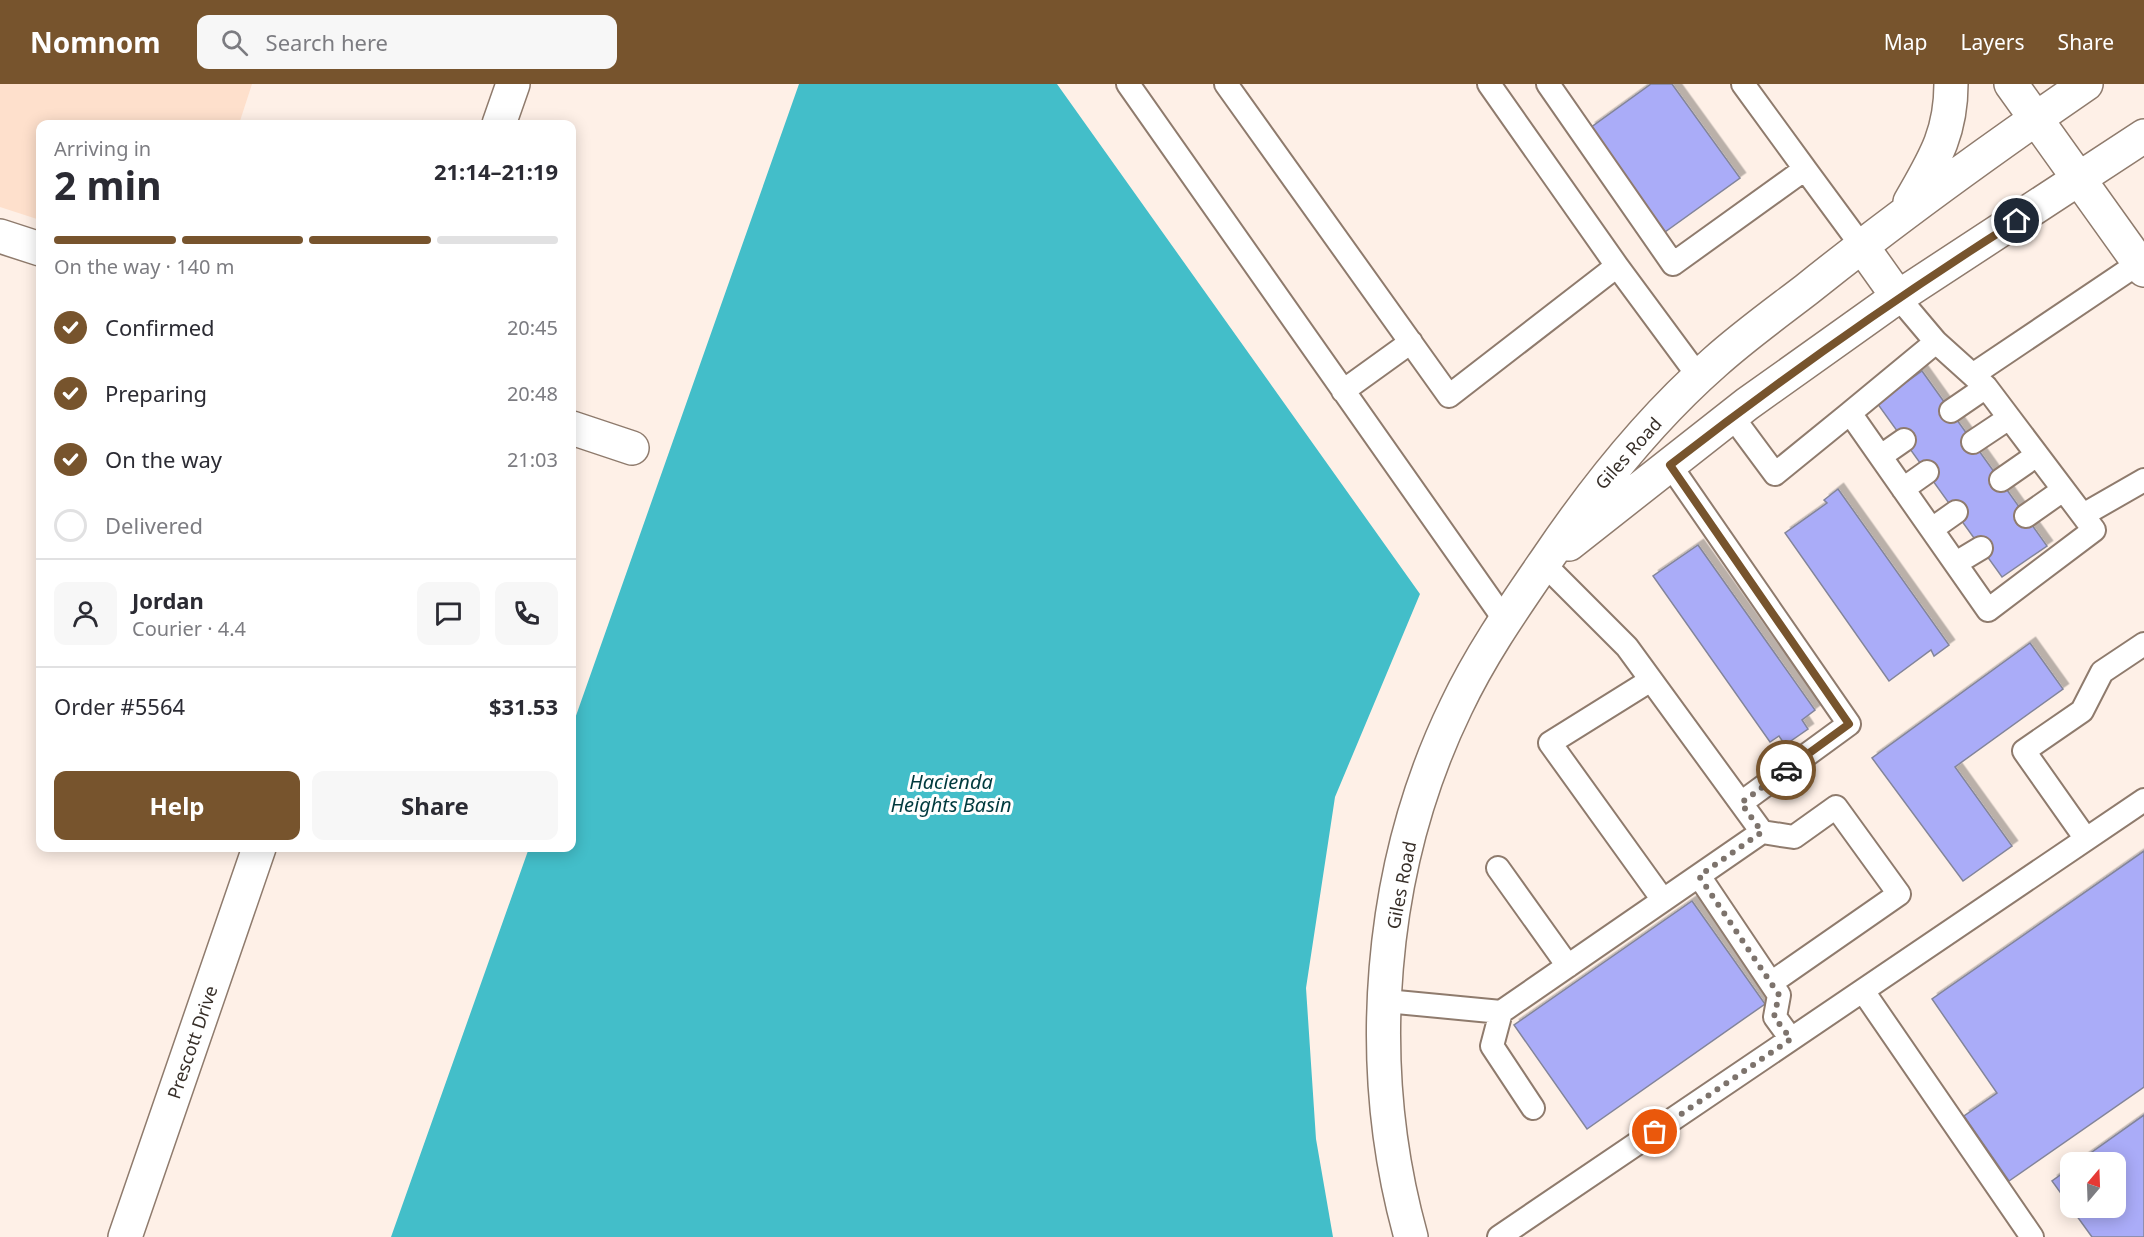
<!DOCTYPE html>
<html lang="en">
<head>
<meta charset="utf-8">
<style>
  :root { --surface:#fff; --page:#f7f7f7; --text:#2b2b33; --muted:#7c7c81; --line:#e1e1e2; --accent:#77542d }
  body { margin:0; font-family:"Noto Sans",sans-serif; background:var(--page); color:var(--text); height:100vh; display:flex; flex-direction:column; font-size:22px; white-space:nowrap }
  * { box-sizing:border-box; margin:0 }
  p { font-size:20px; color:var(--muted) }
  .icon { flex:none; width:33px; height:33px; fill:none; stroke:currentColor; stroke-width:2; stroke-linecap:round; stroke-linejoin:round }
  .map { position:relative; flex:1; overflow:hidden }
  .sheet { position:absolute; left:36px; top:36px; width:540px; height:732px; display:flex; flex-direction:column; background:var(--surface); border-radius:12px; box-shadow:0 3px 15px #0003 }
  .sheet>* { flex:none }
  .needle { width:39px; rotate:19deg }
  .buttons { position:absolute; left:2060px; top:1068px; display:grid; gap:12px }
  .buttons a { display:grid; place-items:center; width:66px; height:66px; border-radius:12px; background:var(--surface); box-shadow:0 3px 15px #0003; font-size:30px }
  .pin { position:absolute; display:grid; place-items:center; width:51px; height:51px; color:#fff; margin:-26px; border:3px solid #fff; border-radius:50%; box-shadow:0 2px 6px #0007 }
  .courier { position:absolute; display:grid; place-items:center; width:60px; height:60px; margin:-30px; border:4px solid #77542d; border-radius:50%; background:#fff; color:#222; box-shadow:0 2px 8px #0007 }
  .overview em { font-style:normal; font-weight:700 }
  .overview div { display:flex; flex-direction:column-reverse }
  .overview { display:flex; align-items:center; justify-content:space-between; height:102px; padding:0 18px }
  h1 { font-size:39px; font-weight:700; line-height:45px }
  .bar { display:grid; grid-template-columns:repeat(4,1fr); gap:9px 6px; align-content:center; height:72px; padding:0 18px }
  .bar i { height:8px; border-radius:4px; background:var(--line) }
  .bar .on { background:var(--accent) }
  .bar p { grid-column:span 4 }
  .line { display:flex; align-items:center; gap:15px; padding:0 18px; border-top:2px solid var(--line) }
  .line div { flex:1 }
  .round { display:grid; place-items:center; flex:none; width:63px; height:63px; border-radius:12px; background:var(--page) }
  ol { padding:0 18px; list-style:none }
  li { display:flex; align-items:center; gap:18px; height:66px }
  li p { margin-inline-start:auto }
  li .icon { padding:6px; border-radius:50%; background:var(--accent); color:#fff; stroke-width:4 }
  li:last-child { color:var(--muted) }
  li i { width:33px; height:33px; border:3px solid var(--line); border-radius:50% }
  .primary-button { display:flex; gap:12px; margin-top:auto; padding:12px 18px }
  .primary-button a { flex:1; height:69px; border-radius:12px; background:var(--accent); color:#fff; font-size:24px; font-weight:700; line-height:69px; text-align:center }
  .primary-button a+a { background:var(--page); color:var(--text) }
  header { display:flex; align-items:center; gap:36px; box-sizing:border-box; height:84px; padding:0 30px; background:var(--accent); color:#fff }
  header strong { font-size:28px }
  nav { display:flex; gap:33px; margin-inline-start:auto; font-size:21px }
  .search { width:420px; height:54px; background:var(--page); display:flex; align-items:center; gap:15px; box-sizing:border-box; padding:0 21px; border-radius:12px; color:var(--muted); font-size:22px }
  .map>svg:first-child { display:block }
  .built { fill:#fee0cc }
  .water { fill:#43bec9 }
  .building { fill:#aaacf8; stroke:#83859a; stroke-width:1.5; filter:url(#shadow) }
  .lines { fill:none; stroke-linecap:round; stroke-linejoin:round }
  .lane-casing { stroke:#8f7b6d; stroke-width:26 }
  .street-casing { stroke:#8f7b6d; stroke-width:36 }
  .secondary-casing { stroke:#8f7b6d; stroke-width:36 }
  .lane { stroke:#fff; stroke-width:22 }
  .street { stroke:#fff; stroke-width:33 }
  .secondary { stroke:#fff; stroke-width:33 }
  .done { stroke:#7d736c; stroke-width:6; stroke-dasharray:0 10.8 }
  .route { stroke:#77542d; stroke-width:8 }
  .labels { text-anchor:middle; dominant-baseline:central; stroke-width:6; stroke-linejoin:round; paint-order:stroke }
  .street-label { font-size:18px; fill:#372f29; stroke:#fff }
  .water-label { font-size:20px; font-style:italic; fill:#003a3e; stroke:#fff }
</style>
</head>
<body>
<header>
<strong>Nomnom</strong>
<div class="search"><svg class="icon" aria-label="search" viewBox="0 0 24 24"><circle cx="10" cy="10" r="6"/><path d="M15 15l6 6"/></svg>Search here</div>
<nav><a>Map</a><a>Layers</a><a>Share</a></nav>
</header>
<div class="map">
<svg width="2144" height="1153" viewBox="0 0 2144 1153">
  <defs>
    <filter id="shadow"><feDropShadow dx="5.5" dy="-5.5" stdDeviation="0" flood-color="#0004"/></filter>
  </defs>
  <rect width="100%" height="100%" fill="#fef0e7"/>
  <path class="built" d="M0,0h252l-13,40h-199v96l-40,-13z"/>
  <path class="water" d="M799,0h258l363,510 -85,203 -29,191 10,151 17,98h-942l138,-389h43v-121z"/>
  <path class="building" d="M1651,0h21l68,94 -75,54 -75,-104z
    M1922,287l125,175 -45,31 -125,-174z
    M1838,405l111,156 -15,11 -3,-6 -42,31 -104,-148 42,-30 -3,-3z
    M1698,461l117,165 -13,10 6,9 -23,16 -6,-9 -9,6 -117,-166z
    M2030,559l33,46 -108,78 57,79 -49,35 -91,-123z
    M2144,767v236l-135,94 -45,-65 33,-23 -65,-94z
    M1692,817l73,103 -178,125 -73,-104z
    M2144,1031v122h-52l-21,-29h44v-46h-37z
    M2070,1084v38l-18,-25z"/>
  <g class="lines">
    <g class="lane-casing">
      <path id="lane" d="M1128,0l376,535
        M1226,0l223,312 168,-130 -128,-182
        M1548,0l125,180 132,-95 -62,-85
        M1805,85l56,76
        M1617,182l82,111
        M1974,290l165,-111
        M1343,307l68,-49
        M1951,327l35,-24
        M1850,329l86,-71
        M1732,332l43,58 75,-61 138,197 106,-80 -108,-143 -50,-45 -38,-45
        M1973,358l36,-24
        M1881,372l23,-16
        M1670,381l179,259 -108,79
        M2001,396l36,-25
        M1903,405l24,-17
        M2083,431l61,-35
        M2026,432l37,-26
        M1932,445l24,-17
        M1956,479l25,-15
        M1544,480l83,83 135,185
        M1651,596l-101,63 113,157
        M2086,755l-62,-88 58,-40 20,-39 42,-28
        M1498,784l70,98
        M1699,792l80,119 -4,22 16,22
        M1863,907l169,246
        M1386,917l115,11 261,-180 32,5 42,-30 63,87 -128,89
        M1501,928l-9,34 41,62
        M1499,1153l645,-437"/>
    </g>
    <g class="street-casing">
      <path id="street" d="M499,40l14,-40
        M0,152l40,13
        M572,344l60,20
        M125,1153l134,-389"/>
    </g>
    <g class="secondary-casing">
      <path id="secondary" d="M2011,0l133,186
        M1910,118c24,-42 41,-68 41,-118
        M1861,161l37,52
        M1569,460l178,-140 139,-99 258,-169
        M1411,1153c-48,-172 -33,-369 45,-530 25,-53 58,-100 91,-148 48,-71 103,-140 168,-197 29,-26 61,-49 91,-72 91,-73 184,-140 280,-206"/>
    </g>
    <use href="#lane" class="lane"/>
    <use href="#street" class="street"/>
    <use href="#secondary" class="secondary"/>
  </g>
  <g class="lines">
    <path class="done" d="M1655,1048l136,-93 -17,-22 5,-22 -80,-119 63,-44 -21,-29 45,-33"/>
    <path class="route" d="M1786,686l63,-46 -179,-259c112,-87 227,-168 347,-244"/>
  </g>
  <g class="labels">
    <g class="street-label">
      <text transform="translate(1628 369) rotate(-48)">Giles Road</text>
      <text transform="translate(1401 801) rotate(-79)">Giles Road</text>
      <text transform="translate(192 958) rotate(-71)">Prescott Drive</text>
    </g>
    <g class="water-label">
      <text x="951" y="697">Hacienda<tspan x="951" dy="23">Heights Basin</tspan></text>
    </g>
  </g>
</svg>
<div class="buttons">
<a><svg class="needle" viewBox="-14 -14 28 28"><path d="M0-13l5 13h-10z" fill="#e53935"/><path d="M0 13l5-13h-10z" fill="#7c7c81"/></svg></a>
</div>
<div class="pin" style="left:1655px;top:1048px;background:#ea580c"><svg class="icon" aria-label="bag" viewBox="0 0 24 24"><path d="M5 8h14l-1 12H6zM9 8a3 3 0 0 1 6 0"/></svg></div>
<div class="pin" style="left:2017px;top:137px;background:#1f2937"><svg class="icon" aria-label="home" viewBox="0 0 24 24"><path d="M3 11l9-7 9 7M6 9v11h12V9"/></svg></div>
<div class="courier" style="left:1786px;top:686px"><svg class="icon" aria-label="car" viewBox="0 0 24 24"><path d="M5 17H2v-5l4-1 3-4h7l3 4 3 1v5h-3M9 17h6M6 11h13"/><circle cx="7" cy="17" r="2"/><circle cx="17" cy="17" r="2"/></svg></div>
<section class="sheet">
<div class="overview"><div><h1>2 min</h1><p>Arriving in</p></div><em>21:14–21:19</em></div>
<div class="bar"><i class="on"></i><i class="on"></i><i class="on"></i><i></i><p>On the way · 140 m</p></div>
<ol>
<li><svg class="icon" aria-label="check" viewBox="0 0 24 24"><path d="M5 12l5 5 9-10"/></svg>Confirmed<p>20:45</p></li>
<li><svg class="icon" aria-label="check" viewBox="0 0 24 24"><path d="M5 12l5 5 9-10"/></svg>Preparing<p>20:48</p></li>
<li><svg class="icon" aria-label="check" viewBox="0 0 24 24"><path d="M5 12l5 5 9-10"/></svg>On the way<p>21:03</p></li>
<li><i></i>Delivered</li>
</ol>
<div class="line" style="height:108px"><a class="round"><svg class="icon" aria-label="person" viewBox="0 0 24 24"><circle cx="12" cy="8" r="4"/><path d="M4 21q1-7 8-7t8 7"/></svg></a><div><b>Jordan</b><p>Courier · 4.4</p></div><a class="round"><svg class="icon" aria-label="chat" viewBox="0 0 24 24"><path d="M4 5h16v11H9l-5 4z"/></svg></a><a class="round"><svg class="icon" aria-label="phone" viewBox="0 0 24 24"><path d="M5 4h4l2 5-3 2q2 4 5 5l2-3 5 2v4C11 20 4 13 5 4z"/></svg></a></div>
<div class="line" style="height:78px"><div>Order #5564</div><b>$31.53</b></div>
<div class="primary-button"><a>Help</a><a>Share</a></div>
</section>
</div>
</body>
</html>
